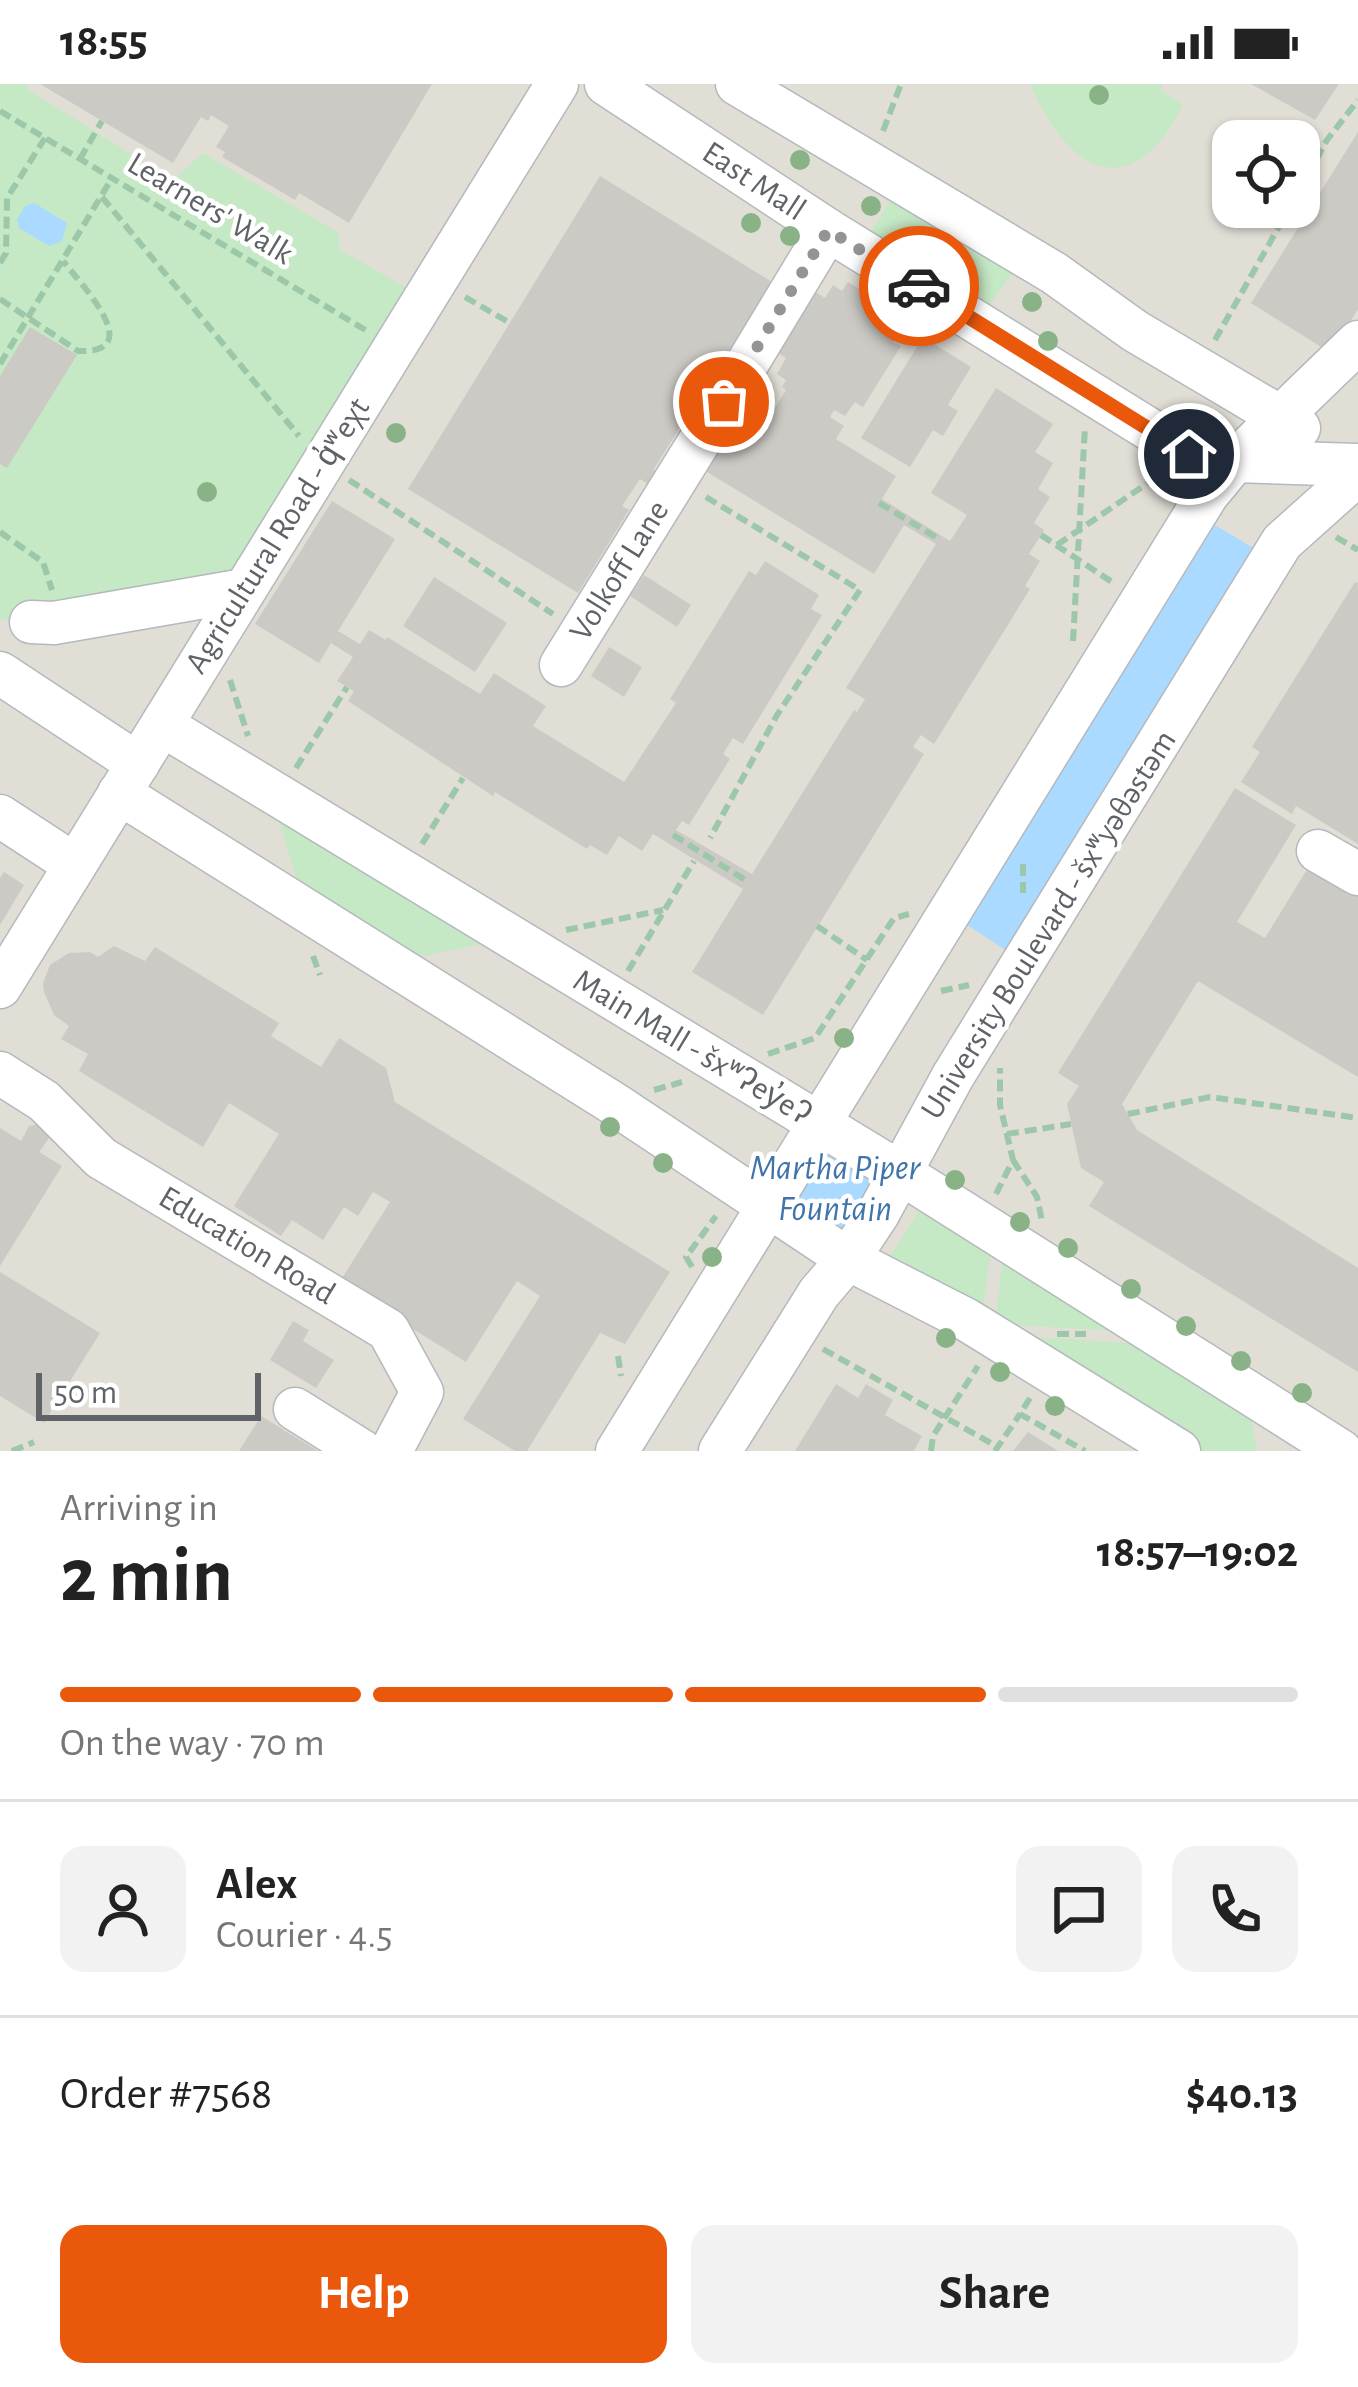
<!DOCTYPE html>
<html lang="en">
<head>
<meta charset="utf-8">
<style>
  :root { --surface:#fff; --page:#f2f2f2; --text:#222; --muted:#767676; --line:#e0e0e0; --accent:#ea580c }
  body { margin:0; font-family:"Alegreya Sans",sans-serif; background:var(--page); color:var(--text); height:100vh; display:flex; flex-direction:column; font-size:45px; white-space:nowrap }
  * { box-sizing:border-box; margin:0 }
  p { font-size:39px; color:var(--muted) }
  .icon { flex:none; width:66px; height:66px; fill:none; stroke:currentColor; stroke-width:2; stroke-linecap:round; stroke-linejoin:round }
  .map { position:relative; height:1367px; overflow:hidden }
  .sheet { display:flex; flex-direction:column; background:var(--surface); flex:1 }
  .sheet>* { flex:none }
  .controls { position:absolute; left:1212px; top:36px; display:grid; gap:24px }
  .controls a { display:grid; place-items:center; width:108px; height:108px; border-radius:24px; background:var(--surface); box-shadow:0 3px 9px #0004; font-size:60px }
  .scale { position:absolute; left:36px; bottom:30px; width:225px; box-sizing:border-box; padding-left:12px; border:6px solid #5f6368; border-top:0; font-size:33px; line-height:42px; white-space:nowrap; color:#5f6368; -webkit-text-stroke:9px #fff; paint-order:stroke }
  .pin { position:absolute; display:grid; place-items:center; width:102px; height:102px; color:#fff; margin:-51px; border:6px solid #fff; border-radius:50%; box-shadow:0 3px 12px #0007 }
  .courier { position:absolute; display:grid; place-items:center; width:120px; height:120px; margin:-60px; border:9px solid #ea580c; border-radius:50%; background:#fff; color:#222; box-shadow:0 3px 15px #0007 }
  .headline em { font-style:normal; font-weight:600 }
  .headline div { display:flex; flex-direction:column-reverse }
  .headline { display:flex; align-items:center; justify-content:space-between; height:204px; padding:0 60px }
  h1 { font-size:78px; font-weight:600; line-height:90px }
  .bar { display:grid; grid-template-columns:repeat(4,1fr); gap:18px 12px; align-content:center; height:144px; padding:0 60px }
  .bar i { height:15px; border-radius:9px; background:var(--line) }
  .bar .current { background:var(--accent) }
  .bar p { grid-column:span 4 }
  .line { display:flex; align-items:center; gap:30px; padding:0 60px; border-top:3px solid var(--line) }
  .line div { flex:1 }
  .round { display:grid; place-items:center; flex:none; width:126px; height:126px; border-radius:24px; background:var(--page) }
  .button { display:flex; gap:24px; margin-top:auto; padding:24px 60px }
  .button a { flex:1; height:138px; border-radius:24px; background:var(--accent); color:#fff; font-size:48px; font-weight:600; line-height:138px; text-align:center }
  .button a+a { background:var(--page); color:var(--text) }
  .status { display:flex; justify-content:space-between; align-items:center; height:84px; padding:0 60px; background:var(--surface); direction:ltr }
  .status svg { height:33px; fill:currentColor }
  .map>svg:first-child { display:block }
  .education { fill:#e1ded6; fill-rule:evenodd }
  .green { fill:#c5e8c5 }
  .water { fill:#aadaff }
  .building { fill:#cccac5 }
  .lines { fill:none; stroke-linecap:round; stroke-linejoin:round }
  .minor-casing { stroke:#b5b8bc; stroke-width:45 }
  .path { stroke:#9cc7a9; stroke-width:6; stroke-dasharray:12 6; stroke-linecap:butt }
  .minor { stroke:#fff; stroke-width:42 }
  .path-bridge { stroke:#9cc7a9; stroke-width:6; stroke-dasharray:12 6; stroke-linecap:butt }
  .tree { fill:#89b387 }
  .done { stroke:#929495; stroke-width:12; stroke-dasharray:0 21.6 }
  .route { stroke:#ea580c; stroke-width:15 }
  .labels { text-anchor:middle; dominant-baseline:central; stroke-width:9; stroke-linejoin:round; paint-order:stroke }
  .street-label { font-size:33px; fill:#5f6368; stroke:#fff }
  .water-label { font-size:36px; font-style:italic; fill:#4174aa; stroke:#fff }
</style>
</head>
<body>
<div class="status"><b>18:55</b><svg viewBox="0 0 49 12"><path d="M0 12V9h3v3zM5 12V6h3v6zM10 12V3h3v9zM15 12V0h3v12zM26 1h20v11H26zM47 4h2v5h-2z"/></svg></div>
<div class="map">
<svg width="1358" height="1367" viewBox="0 0 1358 1367">
  <rect width="100%" height="100%" fill="#f1efe8"/>
  <path class="education" d="M0,0h1358v1367h-1358zM1233,57h66v66h-66z"/>
  <path class="green" d="M0,0h28l-1,5 146,91 30,-27 136,80v16l80,46 -179,288 -227,38 -13,-2z
    M1030,0h132l-1,6 22,15c-52,103 -115,67 -153,-21z
    M892,114l121,74 -29,41 -117,-75z
    M275,724l216,134 -86,18 -103,-63z
    M922,1122l69,43 -9,67 -93,-58z
    M1003,1172l121,75 -129,-7z
    M1015,1252l130,8 105,65 7,42h-57z"/>
  <path class="water" d="M34,119l33,20 -5,18 -13,5 -30,-18 -2,-8 8,-14z
    M1215,441l45,27 -247,403 -46,-30z
    M832,1065l34,14 9,24 -26,40 -13,2 -39,-25 -2,-13 14,-33z"/>
  <path class="building" d="M40,0h392l-83,139 -50,-30 -4,7 -73,-43 3,-5 -9,-5 13,-21 -18,-11 -3,6 -7,-4 -28,46z
    M1251,0h88l-24,36z
    M1358,48v177l-27,44 -80,-50z
    M600,92l172,106 -52,84 -8,-5 -2,3 13,8 -13,21 54,33 22,-36 -4,-3 4,-7 -9,-6 9,-16 -11,-7 37,-61 13,8 8,-13 9,6 6,-9 50,31 -6,10 10,6 -9,13 8,4 -38,61 -8,-5 -10,14 -11,-6 -4,7 14,9 -8,13 60,37 -14,23 68,42 17,-26 -36,-22 65,-105 57,36 -18,28 18,11 -15,26 12,8 -16,26 10,7 -15,24 11,7 -15,25 5,3 -96,155 -13,-9 -8,12 11,7 -161,261 -71,-43 51,-83 -90,-55 -11,17 -23,-15 -12,19 -17,-10 -3,4 -92,-57 -2,4 -145,-95 6,-10 -17,-10 16,-24 -22,-14 -12,20 -64,-39 77,-123 63,38 -57,92 22,13 9,-14 17,10 1,-3 93,57 14,-21 52,33 -13,20 91,56 52,-79 -6,-4 79,-128 7,4 9,-14 54,34 -8,14 11,6 -79,129 -10,-6 -10,16 7,5 -41,66 -7,-4 -6,9 76,44 102,-164 3,2 8,-13 -19,-11 90,-144 -32,-19 -30,49 -175,-107 -5,-47 -7,-4 -33,53 5,4 -8,13 -11,-7 -18,27 7,4 -51,83 -170,-104z
    M30,243l47,28 -70,113 -7,-4v-88z
    M923,253l48,30 -23,38 10,6 -15,25 -10,-6 -23,37 -49,-29z
    M644,491l47,30 -14,22 -47,-31z
    M434,493l73,46 -32,49 -72,-46z
    M1355,498l3,1v261l-62,-38 -4,8 -51,-32 19,-30 -8,-5z
    M609,563l33,20 -18,30 -33,-21z
    M1235,704l61,37 -59,97 28,16 46,-75 47,30v184l-160,-96 -76,123 15,26 221,138v104l-269,-166 15,-24 -23,-14 -14,-64 12,-18 -21,-13z
    M4,788l20,13 -24,40v-47z
    M114,862l31,15 10,-14 124,76 -8,13 50,31 18,-29 47,30 9,34 275,170 -45,72 -25,-11 -73,118h-12l-52,-32 77,-123 -23,-15 -51,81 -127,-79 51,-81 -17,-10 -15,24 -14,-9 -21,33 -31,-20 -11,16 -47,-30 45,-72 -50,-31 -26,44 -124,-76 9,-17 -27,-15 8,-13 -15,-11 -10,-23 -1,-9 7,-18 19,-12 21,-1 8,5z
    M38,1040l8,5 3,9 -10,14 23,14 -62,100v-138l21,13 8,-15z
    M0,1188l100,61 -56,90 -44,-27z
    M293,1237l16,9 -6,11 31,19 -18,28 -46,-28z
    M836,1300l22,14 8,-14 27,16 -8,15 37,21 -8,15h-119z
    M261,1332l57,35h-79z
    M1028,1348l30,19h-45z"/>
  <g class="lines">
    <g class="minor-casing">
      <g id="minor">
        <path id="s1" d="M606,0l222,146 361,224 46,7 123,4"/>
        <path d="M737,0l317,189 81,58 164,97"/>
        <path d="M724,318l104,-172"/>
        <path d="M31,538l23,1 190,-33"/>
        <path id="s2" d="M561,581l156,-252"/>
        <path d="M0,589l138,91"/>
        <path d="M162,641l737,447 442,279"/>
        <path d="M119,709l494,310 235,156 119,61 212,131"/>
        <path d="M0,732l75,49"/>
        <path d="M1318,767l40,23"/>
        <path d="M0,903l557,-903"/>
        <path id="s3" d="M0,989l44,28 57,57 287,172 34,62 -31,59"/>
        <path d="M295,1325l67,42"/>
        <path d="M617,1367l590,-956 28,-34 123,-119"/>
        <path d="M720,1367l99,-158 29,-34 30,-45 75,-138 329,-534 76,-68"/>
      </g>
    </g>
    <path class="path" d="M0,27l367,220
      M883,47l18,-47
      M80,75l22,-38
      M1299,107l28,-51 31,-40
      M102,113l197,239
      M0,179l6,-10 1,-55 38,-60
      M465,213l45,26
      M0,215l78,52c72,3 0,-70 -15,-90
      M1215,256l75,-133
      M0,280l112,-186
      M349,396l204,134
      M706,413l154,93 -83,125 -67,123
      M879,419l60,36
      M0,448l43,30 9,28
      M1041,451l74,49
      M1336,453l22,13
      M1057,461l101,-69
      M1073,557l12,-214
      M230,596l18,56
      M296,684l51,-81
      M422,760l41,-66
      M1023,780v29
      M817,842l50,34
      M566,846l97,-20
      M313,872l7,19
      M628,887l66,-110
      M941,907l28,-6
      M768,970l47,-16 79,-120 15,-4
      M654,1006l28,-8
      M1128,1030l82,-17 148,21
      M1007,1050l64,-10
      M1013,1076l24,37 5,24
      M996,1110l17,-34 -13,-55v-37
      M692,1183l-6,-10 30,-41
      M1057,1250h29
      M823,1265l175,98
      M618,1272l3,20
      M1030,1314l-10,16 65,37
      M12,1367l22,-9
      M931,1367l2,-15 45,-70
      M995,1367l25,-37"/>
    <use href="#minor" class="minor"/>
    <path class="path-bridge" d="M694,306l67,41
      M673,751l74,46"/>
  </g>
  <g class="tree">
    <circle cx="1099" cy="11" r="10"/>
    <circle cx="800" cy="76" r="10"/>
    <circle cx="871" cy="122" r="10"/>
    <circle cx="751" cy="139" r="10"/>
    <circle cx="790" cy="152" r="10"/>
    <circle cx="1032" cy="218" r="10"/>
    <circle cx="1048" cy="257" r="10"/>
    <circle cx="396" cy="349" r="10"/>
    <circle cx="207" cy="408" r="10"/>
    <circle cx="844" cy="954" r="10"/>
    <circle cx="610" cy="1043" r="10"/>
    <circle cx="663" cy="1079" r="10"/>
    <circle cx="955" cy="1096" r="10"/>
    <circle cx="1020" cy="1138" r="10"/>
    <circle cx="1068" cy="1164" r="10"/>
    <circle cx="712" cy="1173" r="10"/>
    <circle cx="1131" cy="1205" r="10"/>
    <circle cx="1186" cy="1242" r="10"/>
    <circle cx="946" cy="1254" r="10"/>
    <circle cx="1241" cy="1277" r="10"/>
    <circle cx="1000" cy="1288" r="10"/>
    <circle cx="1302" cy="1309" r="10"/>
    <circle cx="1055" cy="1322" r="10"/>
  </g>
  <g class="lines">
    <path class="done" d="M724,318l104,-172 91,56"/>
    <path class="route" d="M919,202l270,168"/>
  </g>
  <g class="labels">
    <g class="street-label">
      <text stroke="none"><textPath href="#s1" startOffset="177">East Mall</textPath></text>
      <text transform="translate(210 125) rotate(31)">Learners' Walk</text>
      <text transform="translate(278 452) rotate(-58)">Agricultural Road - q̓ʷeχt</text>
      <text stroke="none"><textPath href="#s2" startOffset="111">Volkoff Lane</textPath></text>
      <text transform="translate(1049 841) rotate(-58)">University Boulevard - šxʷyəθəstəm</text>
      <text transform="translate(692 964) rotate(31)">Main Mall - šxʷʔey̓eʔ</text>
      <text stroke="none"><textPath href="#s3" startOffset="303">Education Road</textPath></text>
    </g>
    <g class="water-label">
      <text x="835" y="1084">Martha Piper<tspan x="835" dy="41">Fountain</tspan></text>
    </g>
  </g>
</svg>
<div class="controls">
<a><svg class="icon" aria-label="locate" viewBox="0 0 24 24"><circle cx="12" cy="12" r="6"/><path d="M12 2v4M12 18v4M2 12h4M18 12h4"/></svg></a>
</div>
<div class="scale">50 m</div>
<div class="pin" style="left:724px;top:318px;background:#ea580c"><svg class="icon" aria-label="bag" viewBox="0 0 24 24"><path d="M5 8h14l-1 12H6zM9 8a3 3 0 0 1 6 0"/></svg></div>
<div class="pin" style="left:1189px;top:370px;background:#1f2937"><svg class="icon" aria-label="home" viewBox="0 0 24 24"><path d="M3 11l9-7 9 7M6 9v11h12V9"/></svg></div>
<div class="courier" style="left:919px;top:202px"><svg class="icon" aria-label="car" viewBox="0 0 24 24"><path d="M5 17H2v-5l4-1 3-4h7l3 4 3 1v5h-3M9 17h6M6 11h13"/><circle cx="7" cy="17" r="2"/><circle cx="17" cy="17" r="2"/></svg></div>
</div>
<section class="sheet">
<div class="headline"><div><h1>2 min</h1><p>Arriving in</p></div><em>18:57–19:02</em></div>
<div class="bar"><i class="current"></i><i class="current"></i><i class="current"></i><i></i><p>On the way · 70 m</p></div>
<div class="line" style="height:216px"><a class="round"><svg class="icon" aria-label="person" viewBox="0 0 24 24"><circle cx="12" cy="8" r="4"/><path d="M4 21q1-7 8-7t8 7"/></svg></a><div><b>Alex</b><p>Courier · 4.5</p></div><a class="round"><svg class="icon" aria-label="chat" viewBox="0 0 24 24"><path d="M4 5h16v11H9l-5 4z"/></svg></a><a class="round"><svg class="icon" aria-label="phone" viewBox="0 0 24 24"><path d="M5 4h4l2 5-3 2q2 4 5 5l2-3 5 2v4C11 20 4 13 5 4z"/></svg></a></div>
<div class="line" style="height:156px"><div>Order #7568</div><b>$40.13</b></div>
<div class="button"><a>Help</a><a>Share</a></div>
</section>
</body>
</html>
